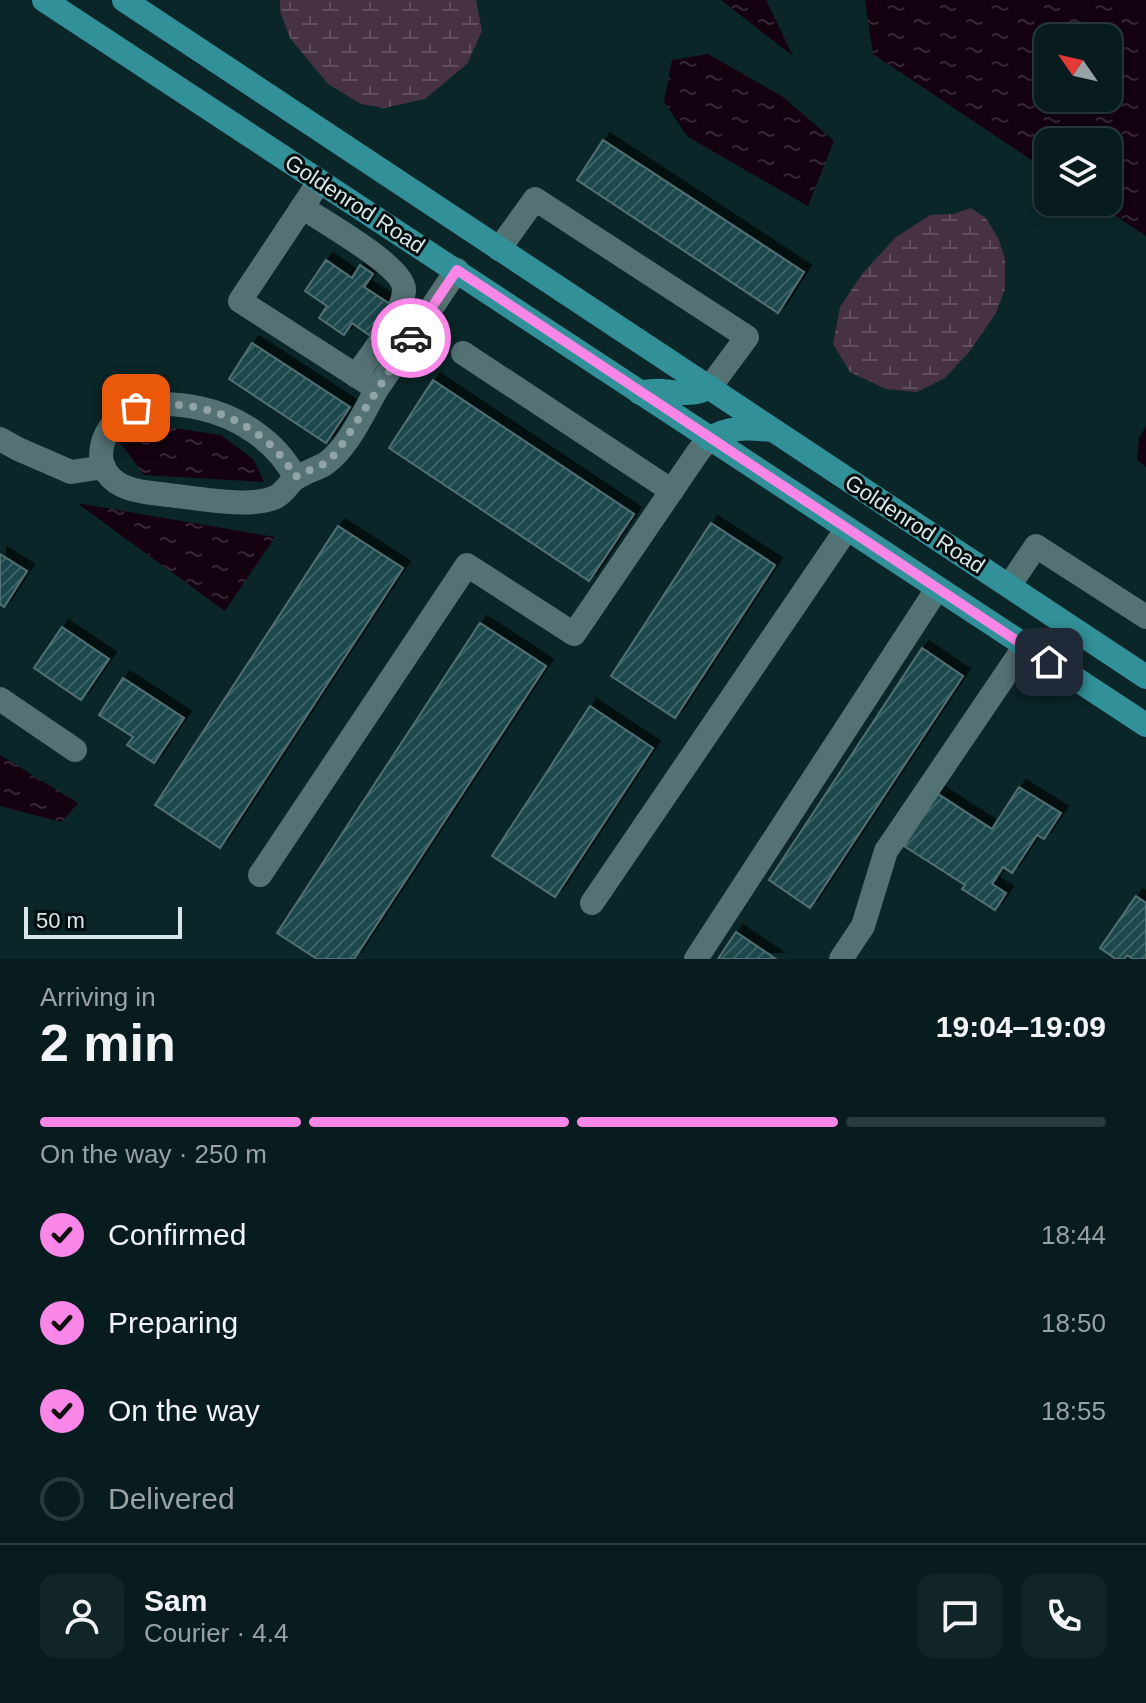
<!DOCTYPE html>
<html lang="en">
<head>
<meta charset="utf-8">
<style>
  :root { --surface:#081c1f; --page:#112528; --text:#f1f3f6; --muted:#98a1a4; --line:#293a3d; --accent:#fa87e8 }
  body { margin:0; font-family:Helvetica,sans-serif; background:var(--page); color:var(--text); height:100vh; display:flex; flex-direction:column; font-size:30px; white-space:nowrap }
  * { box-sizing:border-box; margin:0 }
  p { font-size:26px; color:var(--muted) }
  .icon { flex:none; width:44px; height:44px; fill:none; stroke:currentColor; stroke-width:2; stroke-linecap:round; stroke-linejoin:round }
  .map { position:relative; height:959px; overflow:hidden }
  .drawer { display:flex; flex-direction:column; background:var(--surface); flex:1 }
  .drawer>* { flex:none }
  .needle { width:52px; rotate:304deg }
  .tools { position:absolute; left:1034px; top:24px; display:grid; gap:16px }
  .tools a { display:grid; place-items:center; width:88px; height:88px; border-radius:16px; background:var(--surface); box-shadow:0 4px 12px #0003,0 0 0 2px var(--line); font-size:40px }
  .scale { position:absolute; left:24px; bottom:20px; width:158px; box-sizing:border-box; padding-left:8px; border:4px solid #d8e7e9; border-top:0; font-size:22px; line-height:28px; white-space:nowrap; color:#d8e7e9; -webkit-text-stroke:6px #030d0e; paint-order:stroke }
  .pin { position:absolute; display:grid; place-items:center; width:68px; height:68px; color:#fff; margin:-34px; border-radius:16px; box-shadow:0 4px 12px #0006 }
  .courier { position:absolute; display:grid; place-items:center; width:80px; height:80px; margin:-40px; border:6px solid #fa87e8; border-radius:50%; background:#fff; color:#222; box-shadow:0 2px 10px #0007 }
  .head em { font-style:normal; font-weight:600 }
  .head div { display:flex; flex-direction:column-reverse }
  .head { display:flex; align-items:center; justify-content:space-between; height:136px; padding:0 40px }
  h1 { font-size:52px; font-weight:600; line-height:60px }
  .bar { display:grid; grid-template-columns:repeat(4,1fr); gap:12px 8px; align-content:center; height:96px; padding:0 40px }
  .bar i { height:10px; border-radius:6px; background:var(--line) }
  .bar .active { background:var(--accent) }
  .bar p { grid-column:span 4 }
  .line { display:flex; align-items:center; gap:20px; padding:0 40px; border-top:2px solid var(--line) }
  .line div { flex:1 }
  .round { display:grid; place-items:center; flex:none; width:84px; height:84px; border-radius:16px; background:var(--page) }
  ol { padding:0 40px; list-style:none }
  li { display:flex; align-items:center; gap:24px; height:88px }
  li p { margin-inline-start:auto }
  li .icon { padding:8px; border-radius:50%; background:var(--accent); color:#111; stroke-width:4 }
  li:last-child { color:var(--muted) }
  li i { width:44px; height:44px; border:4px solid var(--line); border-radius:50% }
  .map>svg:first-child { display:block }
  .wetland { fill:url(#wetland-marsh) }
  .water { fill:url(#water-ripples); fill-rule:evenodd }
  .building { fill:url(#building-hatch); stroke:#537074; stroke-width:2; filter:url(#shadow) }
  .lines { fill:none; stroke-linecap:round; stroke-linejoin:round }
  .minor { stroke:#547174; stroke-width:24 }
  .major { stroke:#329098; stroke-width:24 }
  .done { stroke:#90a3a6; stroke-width:8; stroke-dasharray:0 14.4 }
  .route { stroke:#fa87e8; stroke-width:10 }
  .labels { text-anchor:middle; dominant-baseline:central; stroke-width:6; stroke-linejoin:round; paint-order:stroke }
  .street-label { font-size:22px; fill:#d8e7e9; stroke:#030d0e }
</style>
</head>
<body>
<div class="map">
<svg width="1146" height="959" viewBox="0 0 1146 959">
  <defs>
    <pattern id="wetland-marsh" width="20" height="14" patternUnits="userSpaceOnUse" patternTransform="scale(2)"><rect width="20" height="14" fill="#463242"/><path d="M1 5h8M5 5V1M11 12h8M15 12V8" fill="none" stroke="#60505d"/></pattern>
    <pattern id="water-ripples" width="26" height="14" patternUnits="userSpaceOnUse" patternTransform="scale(2)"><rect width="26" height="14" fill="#140211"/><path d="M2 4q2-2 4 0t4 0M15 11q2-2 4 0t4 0" fill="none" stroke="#352734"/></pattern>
    <pattern id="building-hatch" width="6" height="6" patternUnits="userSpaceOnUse" patternTransform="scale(2)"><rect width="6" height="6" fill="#1b474c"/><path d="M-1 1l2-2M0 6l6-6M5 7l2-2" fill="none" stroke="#3b6266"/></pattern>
    <filter id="shadow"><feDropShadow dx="7" dy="-7" stdDeviation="0" flood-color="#0009"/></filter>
  </defs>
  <rect width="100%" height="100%" fill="#0a2629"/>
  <path class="wetland" d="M280,0h196l6,31 -15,33 -42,35 -41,9 -23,-4 -33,-20 -38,-46 -10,-27z
    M971,208l15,10 12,20 7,20v31l-9,24 -27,39 -24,26 -28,14 -31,-3 -36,-17 -17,-28 7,-37 22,-33 33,-36 35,-23 23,-1z"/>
  <path class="water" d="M721,0h45l27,56z
    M865,0h281v236l-51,-34h13v-60h-60v29l-175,-117zM1048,38h60v60h-60z
    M708,54l75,43 51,44 -26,65 -120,-69 -24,-35 8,-42z
    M161,426l60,9 33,25 10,22 -120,-7 -24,-33z
    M1146,426v41l-9,-7 2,-22z
    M77,503l198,34 -50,74z
    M0,755l78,48 -16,19 -62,-16z"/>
  <path class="building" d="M603,140l201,132 -26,41 -201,-133z
    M326,260l26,18 8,-13 13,9 -9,13 26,17 -21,31 -17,-12 -8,12 -25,-17 8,-12 -22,-15z
    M252,343l98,64 -24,36 -97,-64z
    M433,380l201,134 -45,67 -200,-133z
    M711,523l64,42 -100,153 -64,-42z
    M338,526l65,42 -183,280 -65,-43z
    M0,554l27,17 -23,36 -4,-3z
    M480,623l66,43 -192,293h-37l-40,-26z
    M62,627l47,32 -28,41 -47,-32z
    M922,648l41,28 -153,232 -41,-28z
    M123,678l61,40 -30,45 -27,-18 6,-8 -34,-22z
    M590,706l63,42 -98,149 -63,-41z
    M1019,787l42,26 -17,26 -7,-4 -25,38 -9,-6 -11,17 14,9 -11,17 -33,-21 3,-4 -61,-39 34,-52 54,35z
    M1136,896l10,7v56h-13l-6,-4 -3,4h-8l-16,-11z
    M736,932l40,27h-58z"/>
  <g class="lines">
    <path class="minor" d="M319,182l-79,119 137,88 80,-119
      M302,207c20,14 104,60 102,84 -2,27 -33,62 -48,85
      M499,249l36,-50 212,138 -37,50
      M463,353l209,138
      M0,439l18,10 53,23 33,-5
      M295,477c-19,-36 -57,-61 -96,-69 -34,-7 -79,-8 -95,31 -4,12 -5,23 3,34 13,19 40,19 61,22 29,3 82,14 108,2 11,-6 14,-17 22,-20 8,-5 18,-8 27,-13 23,-16 38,-51 52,-75
      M1009,586l27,-40 110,71
      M0,699l75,51
      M260,875l207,-310 107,69 124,-182 11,-13
      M592,903l254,-373
      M696,959l241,-370
      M841,959l22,-33 23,-75 139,-205"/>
    <path class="major" d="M44,0l1102,725
      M124,0l1022,677
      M640,393c26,-8 43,8 70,-6
      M709,439c20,-13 39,-11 63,-9"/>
  </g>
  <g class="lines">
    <path class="done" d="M136,408c59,-14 130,14 159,69l33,-15 11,-13 72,-111"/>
    <path class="route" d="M411,338l46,-68 592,392"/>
  </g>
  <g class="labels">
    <g class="street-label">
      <text transform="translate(355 204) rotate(33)">Goldenrod Road</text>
      <text transform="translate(915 524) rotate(33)">Goldenrod Road</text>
    </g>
  </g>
</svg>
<div class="tools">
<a><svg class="needle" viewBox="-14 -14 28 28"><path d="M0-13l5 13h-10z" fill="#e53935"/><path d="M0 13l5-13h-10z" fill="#98a1a4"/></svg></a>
<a><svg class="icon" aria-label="layers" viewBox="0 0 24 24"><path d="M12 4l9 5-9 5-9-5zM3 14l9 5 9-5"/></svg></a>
</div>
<div class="scale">50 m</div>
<div class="pin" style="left:136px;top:408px;background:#ea580c"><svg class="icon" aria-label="bag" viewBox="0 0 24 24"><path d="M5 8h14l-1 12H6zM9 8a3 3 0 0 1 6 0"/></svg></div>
<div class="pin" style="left:1049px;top:662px;background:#1f2937"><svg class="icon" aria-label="home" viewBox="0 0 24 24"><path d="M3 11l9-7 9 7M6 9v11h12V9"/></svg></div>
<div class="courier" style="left:411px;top:338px"><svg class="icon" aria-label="car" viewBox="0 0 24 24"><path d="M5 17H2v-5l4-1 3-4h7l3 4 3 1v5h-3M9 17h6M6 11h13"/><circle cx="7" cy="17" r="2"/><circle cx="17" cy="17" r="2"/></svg></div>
</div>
<section class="drawer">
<div class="head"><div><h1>2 min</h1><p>Arriving in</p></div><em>19:04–19:09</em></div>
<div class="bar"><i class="active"></i><i class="active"></i><i class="active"></i><i></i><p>On the way · 250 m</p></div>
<ol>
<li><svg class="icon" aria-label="check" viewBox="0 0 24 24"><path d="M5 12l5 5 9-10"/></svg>Confirmed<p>18:44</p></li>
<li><svg class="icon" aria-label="check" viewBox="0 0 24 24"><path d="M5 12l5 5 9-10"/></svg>Preparing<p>18:50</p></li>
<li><svg class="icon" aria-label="check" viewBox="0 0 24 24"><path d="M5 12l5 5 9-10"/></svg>On the way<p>18:55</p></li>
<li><i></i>Delivered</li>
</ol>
<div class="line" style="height:144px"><a class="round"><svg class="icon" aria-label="person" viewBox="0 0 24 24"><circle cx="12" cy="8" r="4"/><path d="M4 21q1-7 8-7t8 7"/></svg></a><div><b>Sam</b><p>Courier · 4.4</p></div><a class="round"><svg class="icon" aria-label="chat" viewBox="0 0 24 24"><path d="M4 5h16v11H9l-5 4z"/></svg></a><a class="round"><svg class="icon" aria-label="phone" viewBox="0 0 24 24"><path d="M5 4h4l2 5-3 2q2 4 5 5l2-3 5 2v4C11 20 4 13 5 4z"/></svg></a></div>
</section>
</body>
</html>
